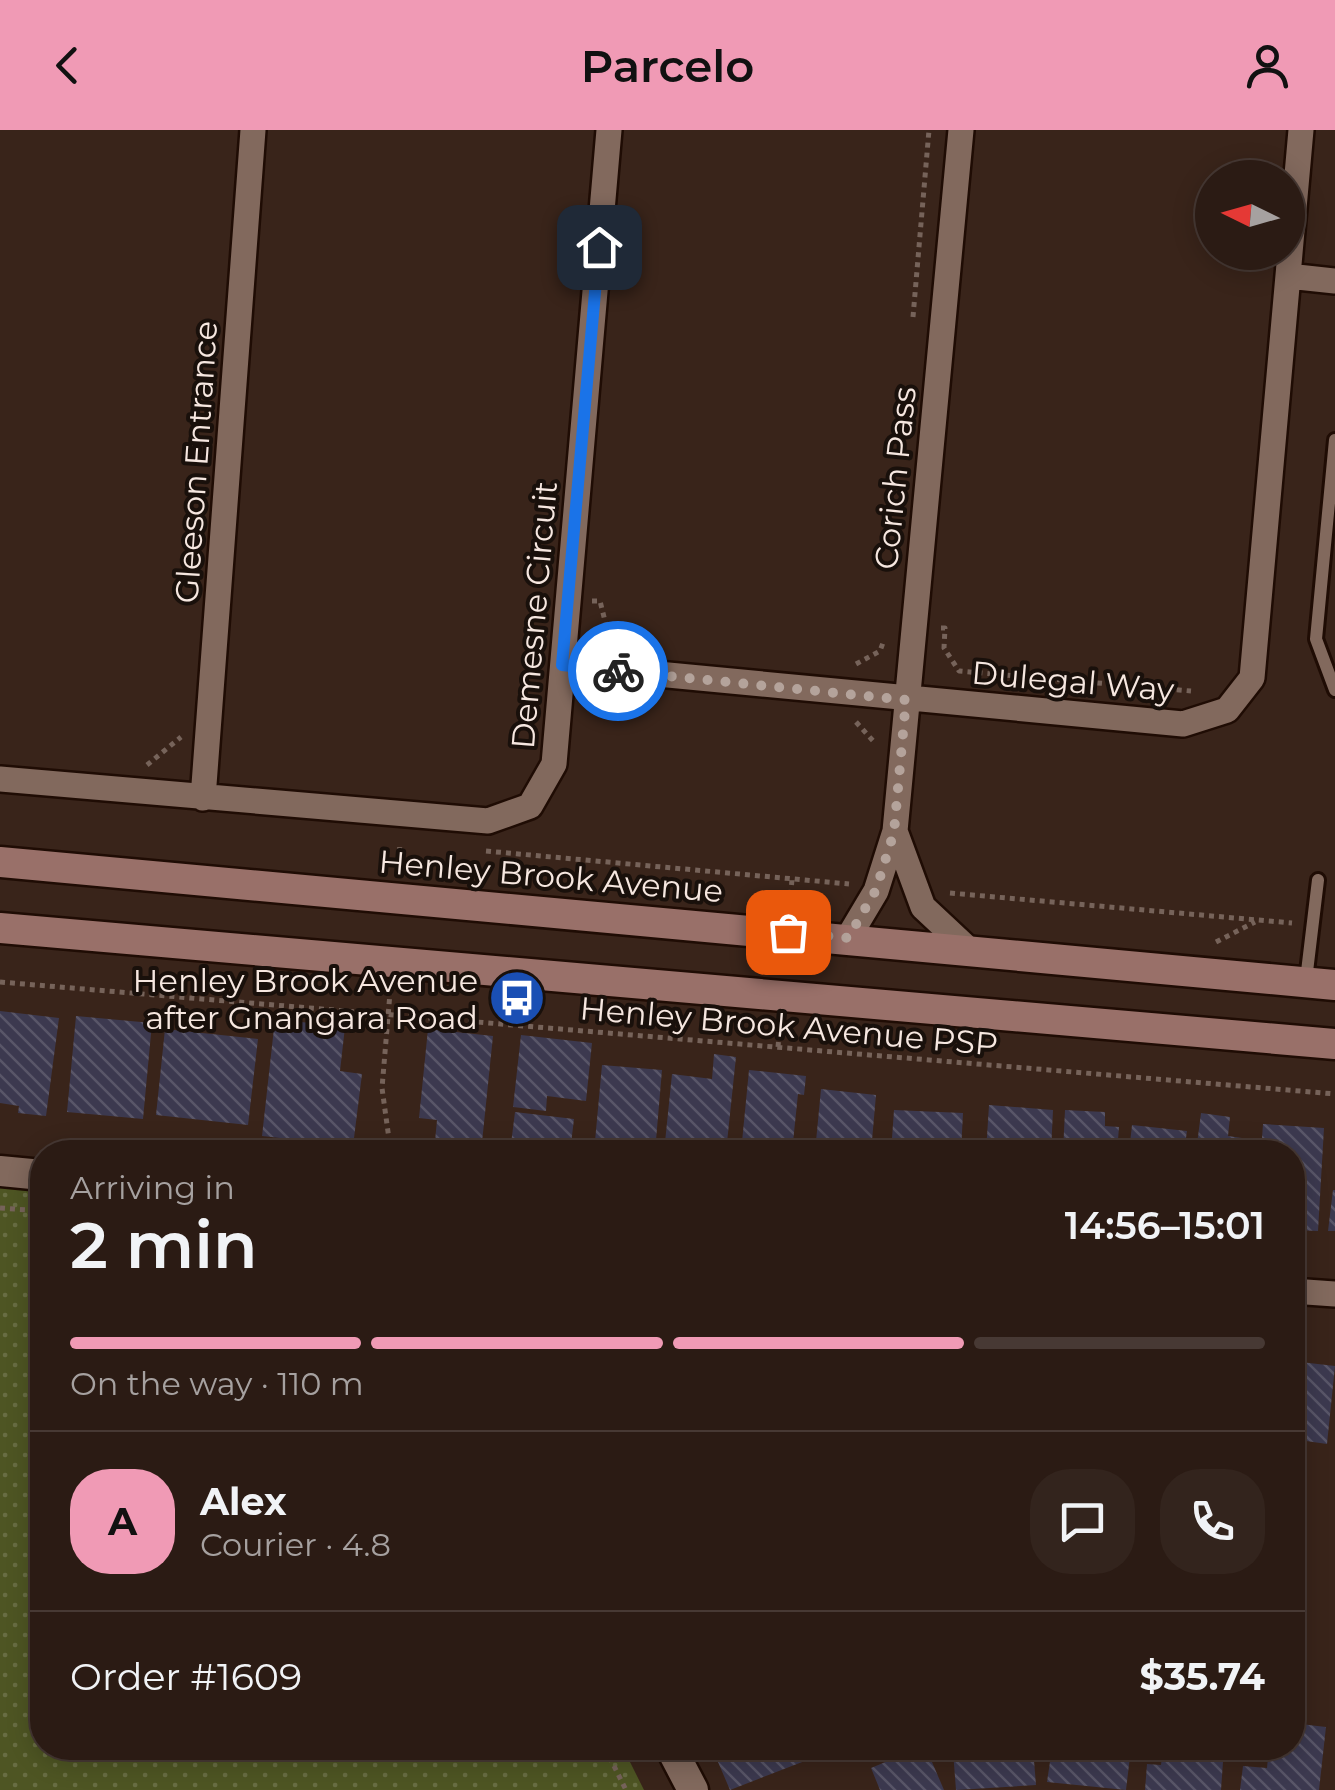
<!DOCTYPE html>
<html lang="en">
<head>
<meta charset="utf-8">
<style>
  :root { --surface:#2b1b14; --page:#33241d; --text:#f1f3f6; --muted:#a6a1a0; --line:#473934; --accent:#f09ab5 }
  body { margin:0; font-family:Montserrat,sans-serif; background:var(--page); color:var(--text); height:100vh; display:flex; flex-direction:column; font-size:38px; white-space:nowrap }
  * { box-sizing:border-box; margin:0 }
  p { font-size:32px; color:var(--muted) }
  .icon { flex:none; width:55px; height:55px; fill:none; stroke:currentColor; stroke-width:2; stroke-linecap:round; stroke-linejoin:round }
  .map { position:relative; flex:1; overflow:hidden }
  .sheet { position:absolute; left:30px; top:1010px; width:1275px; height:620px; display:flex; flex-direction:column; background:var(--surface); border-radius:40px; box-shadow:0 5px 25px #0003,0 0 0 2px var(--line) }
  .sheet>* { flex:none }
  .needle { width:65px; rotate:275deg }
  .controls { position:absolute; left:1195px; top:30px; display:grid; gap:20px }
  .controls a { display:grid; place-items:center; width:110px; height:110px; border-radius:50%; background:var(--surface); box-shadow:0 5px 25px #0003,0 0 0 2px var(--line); font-size:50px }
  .pin { position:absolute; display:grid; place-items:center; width:85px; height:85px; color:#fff; margin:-42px; border-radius:20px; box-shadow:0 5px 15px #0006 }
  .courier { position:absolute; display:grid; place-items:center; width:100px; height:100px; margin:-50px; border:8px solid #1a73e8; border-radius:50%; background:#fff; color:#222; box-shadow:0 2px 12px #0007 }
  .headline em { font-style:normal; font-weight:600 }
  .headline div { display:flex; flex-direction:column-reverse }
  .headline { display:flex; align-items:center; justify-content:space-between; height:170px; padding:0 40px }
  h1 { font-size:65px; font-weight:600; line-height:75px }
  .bar { display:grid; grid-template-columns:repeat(4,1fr); gap:15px 10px; align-content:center; height:120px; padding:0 40px }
  .bar i { height:12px; border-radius:8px; background:var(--line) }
  .bar .selected { background:var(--accent) }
  .bar p { grid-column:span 4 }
  .line { display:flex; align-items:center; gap:25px; padding:0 40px; border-top:2px solid var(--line) }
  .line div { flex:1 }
  .round { display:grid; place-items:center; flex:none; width:105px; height:105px; border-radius:40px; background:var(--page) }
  header { display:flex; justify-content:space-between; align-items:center; height:130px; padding:0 40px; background:var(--accent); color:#111; font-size:45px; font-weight:600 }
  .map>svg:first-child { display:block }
  .grass { fill:url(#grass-dots) }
  .building { fill:url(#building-back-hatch) }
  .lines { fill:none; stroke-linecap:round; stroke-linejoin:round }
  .service-casing { stroke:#1f0c04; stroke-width:18 }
  .minor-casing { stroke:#1f0c04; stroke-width:30 }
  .tertiary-casing { stroke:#1f0c04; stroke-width:35 }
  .secondary-casing { stroke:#1f0c04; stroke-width:35 }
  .path { stroke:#76635a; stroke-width:5; stroke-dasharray:5 5; stroke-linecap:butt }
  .service { stroke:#82695d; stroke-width:12 }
  .minor { stroke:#82695d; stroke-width:25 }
  .tertiary { stroke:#82695d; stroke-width:30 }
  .secondary { stroke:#997069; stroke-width:30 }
  .done { stroke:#b4a39b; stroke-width:10; stroke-dasharray:0 18 }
  .route { stroke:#1a73e8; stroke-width:12 }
  .labels { text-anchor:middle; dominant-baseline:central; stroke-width:8; stroke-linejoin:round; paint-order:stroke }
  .street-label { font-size:32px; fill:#f6e7e0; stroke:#19100b }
  .poi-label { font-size:32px; fill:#f6e7e0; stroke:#19100b; text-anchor:end }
</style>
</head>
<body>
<header><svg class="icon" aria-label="back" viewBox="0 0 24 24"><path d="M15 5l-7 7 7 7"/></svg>Parcelo<svg class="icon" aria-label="person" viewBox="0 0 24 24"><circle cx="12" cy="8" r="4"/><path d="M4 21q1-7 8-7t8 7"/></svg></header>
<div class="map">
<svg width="1335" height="1660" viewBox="0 0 1335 1660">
  <defs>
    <pattern id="grass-dots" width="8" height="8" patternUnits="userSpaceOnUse" patternTransform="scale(2.5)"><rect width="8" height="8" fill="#4e5523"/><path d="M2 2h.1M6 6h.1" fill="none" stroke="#686d43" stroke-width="1.8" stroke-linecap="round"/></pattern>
    <pattern id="building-back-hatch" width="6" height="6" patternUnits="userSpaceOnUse" patternTransform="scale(2.5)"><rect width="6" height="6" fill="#3c394f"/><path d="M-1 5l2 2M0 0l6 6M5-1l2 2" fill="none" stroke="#595668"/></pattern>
  </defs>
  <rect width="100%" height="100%" fill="#39241a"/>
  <path class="grass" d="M0,1050l42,4v564h581l21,42h-644z"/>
  <path class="building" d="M0,881l59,7 -13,98 -28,-3 1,-7 -19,-3z
    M76,886l76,7 -9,96 -76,-7z
    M275,889l70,8 -5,44 22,3 -9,72 -91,-10z
    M165,899l93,10 -10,86 -92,-10z
    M428,899l65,7 -12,116h-47l3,-32 -18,-2z
    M521,905l71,8 -6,58 -39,-5 -1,15 -33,-4z
    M714,924l22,3 -10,95h-62l8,-78 40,5z
    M602,935l60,5 -7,82h-61z
    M749,940l57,6 -2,19 -6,-1 -6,58h-51z
    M821,959l55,6 -5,57h-56z
    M989,975l64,5 -2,42h-65z
    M894,980l69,3 -2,39h-70z
    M1065,980l40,2v14l14,1 -2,25h-54z
    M515,982l59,7 -3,25 17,2 -1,6h-77z
    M1201,983l29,4 -2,19 28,4 -1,12h-59z
    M1263,994l61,4 -6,103 -26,-1v-78h-31z
    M1132,995l55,6 -3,21h-55z
    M1333,1060h2v41h-7z
    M1292,1231l43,5 -8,78 -35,-5z
    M1292,1593l34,4 -7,63h-79l3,-24 24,2 2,-20h23z
    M712,1618h93l5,11 -80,31z
    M919,1618h7l18,42h-64l-9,-22z
    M973,1618h60l3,37 -80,5 -3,-39z
    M1070,1618h61l-5,42 -79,-8 4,-27 18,2z
    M1163,1618h61l-3,42h-76l2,-26 14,1z"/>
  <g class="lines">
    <g class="service-casing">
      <path id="service" d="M1335,310l-19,199 19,51
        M1306,850l12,-100"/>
    </g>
    <g class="minor-casing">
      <path id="minor" d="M1288,146l47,5
        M563,535l620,59 44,-14 25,-32 49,-548
        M0,649l488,42 42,-15 24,-42 55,-634
        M203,668l50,-668
        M895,701l28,76 46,43
        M848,808l28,-47 19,-60 66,-701
        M1292,1161l43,3"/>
    </g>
    <g class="tertiary-casing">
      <path id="tertiary" d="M0,1041l42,4
        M671,1618l22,42"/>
    </g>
    <g class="secondary-casing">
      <path id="secondary" d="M0,732l1335,123
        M0,798l1335,116"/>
    </g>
    <path class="path" d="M913,187l16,-187
      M592,471h8l9,36 8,4
      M941,498h4l-1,20 15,23 232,20
      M856,534l24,-13 4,-11
      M856,592l19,21
      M147,635l34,-28
      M486,721l363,33
      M398,742l2,-29
      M950,763l342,30
      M790,775l2,-26
      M1216,812l39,-20
      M0,852l1335,112
      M778,917l2,-22
      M383,1022l6,-13 -7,-51 8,-95
      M0,1078l42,3
      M605,1618l21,42"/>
    <use href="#service" class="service"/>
    <use href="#minor" class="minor"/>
    <use href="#tertiary" class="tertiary"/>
    <use href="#secondary" class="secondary"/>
  </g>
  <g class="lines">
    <path class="done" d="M618,541l288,29 -12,132 -18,58 -28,48 -60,-6"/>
    <path class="route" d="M599,117l-37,418 56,6"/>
  </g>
  <defs>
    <g id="bus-disc" transform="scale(2.875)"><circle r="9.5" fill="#1a4fb4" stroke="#19100b"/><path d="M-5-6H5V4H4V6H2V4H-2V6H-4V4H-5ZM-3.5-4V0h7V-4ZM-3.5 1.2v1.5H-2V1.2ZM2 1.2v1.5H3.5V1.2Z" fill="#fff"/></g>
  </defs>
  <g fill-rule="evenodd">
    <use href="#bus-disc" x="517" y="868"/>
  </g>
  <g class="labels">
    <g class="street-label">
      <text transform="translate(196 332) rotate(-86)">Gleeson Entrance</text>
      <text transform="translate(895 348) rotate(-84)">Corich Pass</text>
      <text transform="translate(534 485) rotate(-85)">Demesne Circuit</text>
      <text transform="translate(1073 551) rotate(5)">Dulegal Way</text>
      <text transform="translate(551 746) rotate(5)">Henley Brook Avenue</text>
      <text transform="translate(789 896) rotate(5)">Henley Brook Avenue PSP</text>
    </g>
    <g class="poi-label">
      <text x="478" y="850">Henley Brook Avenue<tspan x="478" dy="37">after Gnangara Road</tspan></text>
    </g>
  </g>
</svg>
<div class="controls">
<a><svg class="needle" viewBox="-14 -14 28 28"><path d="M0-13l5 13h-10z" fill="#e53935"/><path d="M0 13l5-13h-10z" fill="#a6a1a0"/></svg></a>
</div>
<div class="pin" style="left:788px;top:802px;background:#ea580c"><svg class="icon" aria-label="bag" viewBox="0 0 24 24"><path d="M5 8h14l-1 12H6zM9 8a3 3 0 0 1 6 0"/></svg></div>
<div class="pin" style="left:599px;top:117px;background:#1f2937"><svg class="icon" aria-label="home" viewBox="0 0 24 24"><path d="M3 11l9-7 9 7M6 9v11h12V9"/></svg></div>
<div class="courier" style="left:618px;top:541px"><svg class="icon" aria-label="bike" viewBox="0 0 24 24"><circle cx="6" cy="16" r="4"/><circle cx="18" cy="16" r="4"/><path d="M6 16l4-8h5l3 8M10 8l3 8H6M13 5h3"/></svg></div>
<section class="sheet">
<div class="headline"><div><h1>2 min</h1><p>Arriving in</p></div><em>14:56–15:01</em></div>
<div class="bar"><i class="selected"></i><i class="selected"></i><i class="selected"></i><i></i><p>On the way · 110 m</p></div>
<div class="line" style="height:180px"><b class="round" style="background:var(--accent);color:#111">A</b><div><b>Alex</b><p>Courier · 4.8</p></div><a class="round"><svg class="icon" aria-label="chat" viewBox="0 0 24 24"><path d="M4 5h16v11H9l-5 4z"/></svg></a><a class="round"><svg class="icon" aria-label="phone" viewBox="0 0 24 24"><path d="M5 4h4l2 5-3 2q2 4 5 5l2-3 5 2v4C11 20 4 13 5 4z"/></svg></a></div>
<div class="line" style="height:130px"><div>Order #1609</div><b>$35.74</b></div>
</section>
</div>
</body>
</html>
